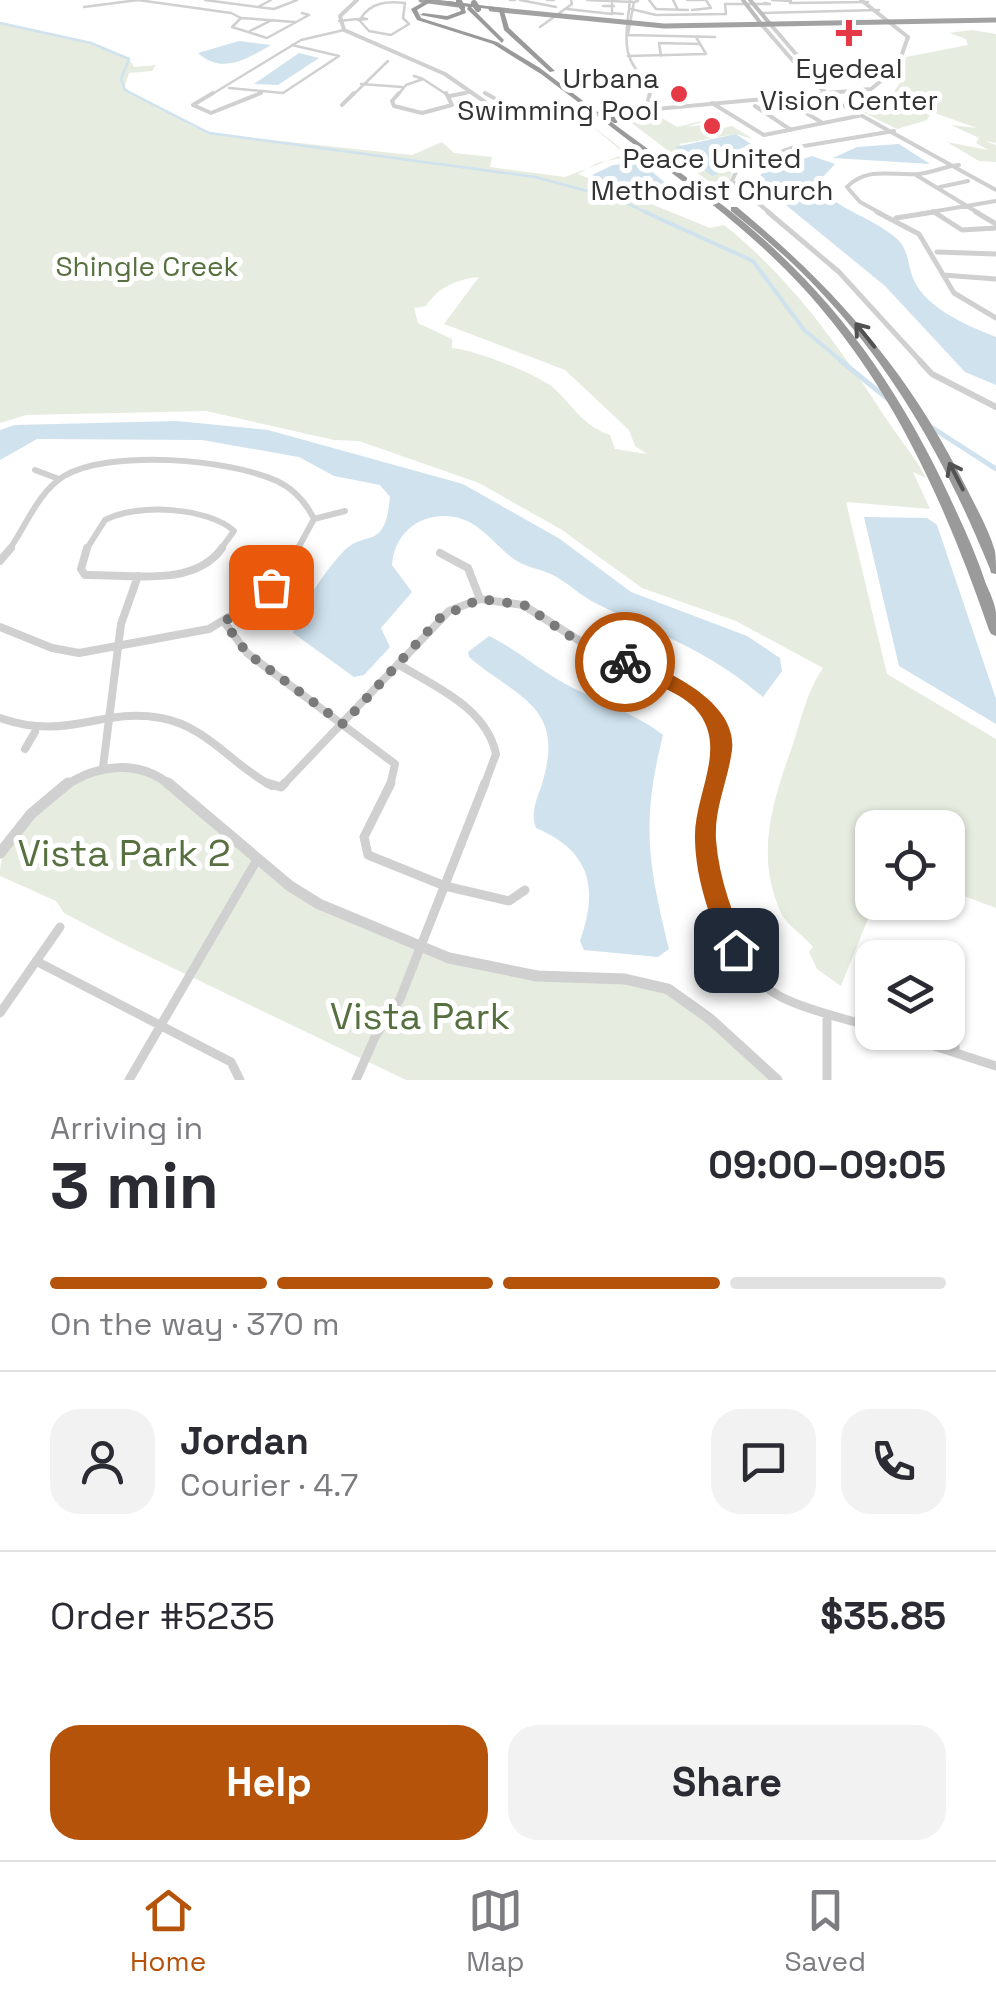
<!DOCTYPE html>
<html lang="en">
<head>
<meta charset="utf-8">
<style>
  :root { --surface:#fff; --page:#f2f2f3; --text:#2b2b33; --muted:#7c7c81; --line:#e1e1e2; --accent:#b45309 }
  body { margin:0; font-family:"Space Grotesk",sans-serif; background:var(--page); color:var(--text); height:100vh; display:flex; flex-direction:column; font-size:38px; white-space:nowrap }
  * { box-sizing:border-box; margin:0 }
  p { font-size:32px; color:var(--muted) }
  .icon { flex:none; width:55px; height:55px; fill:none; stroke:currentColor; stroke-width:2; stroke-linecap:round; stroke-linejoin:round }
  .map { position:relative; height:1080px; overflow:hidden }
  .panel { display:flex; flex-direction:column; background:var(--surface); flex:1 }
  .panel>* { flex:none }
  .tools { position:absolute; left:855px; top:810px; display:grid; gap:20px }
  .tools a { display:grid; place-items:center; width:110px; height:110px; border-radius:20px; background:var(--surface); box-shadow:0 2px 8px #0004; font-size:50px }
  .pin { position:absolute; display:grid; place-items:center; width:85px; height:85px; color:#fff; margin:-42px; border-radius:20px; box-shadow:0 5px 15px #0006 }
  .courier { position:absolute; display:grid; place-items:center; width:100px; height:100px; margin:-50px; border:8px solid #b45309; border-radius:50%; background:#fff; color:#222; box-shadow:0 2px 12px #0007 }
  .head em { font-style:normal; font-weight:700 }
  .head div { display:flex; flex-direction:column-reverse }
  .head { display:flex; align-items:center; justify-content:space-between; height:170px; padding:0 50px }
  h1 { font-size:65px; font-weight:700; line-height:75px }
  .bar { display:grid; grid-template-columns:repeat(4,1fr); gap:15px 10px; align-content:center; height:120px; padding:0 50px }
  .bar i { height:12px; border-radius:8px; background:var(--line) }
  .bar .selected { background:var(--accent) }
  .bar p { grid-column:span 4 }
  .line { display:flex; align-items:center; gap:25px; padding:0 50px; border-top:2px solid var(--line) }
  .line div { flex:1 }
  .round { display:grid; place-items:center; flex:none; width:105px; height:105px; border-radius:30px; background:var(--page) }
  .button { display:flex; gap:20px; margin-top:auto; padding:20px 50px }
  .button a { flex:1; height:115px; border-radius:30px; background:var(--accent); color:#fff; font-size:40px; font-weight:700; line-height:115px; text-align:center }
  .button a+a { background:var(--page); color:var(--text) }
  .dock { display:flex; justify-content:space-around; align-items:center; height:140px; border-top:2px solid var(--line); background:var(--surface); font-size:28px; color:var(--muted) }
  .dock a { display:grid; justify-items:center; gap:5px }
  .dock .selected { color:var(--accent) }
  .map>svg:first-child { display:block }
  .green { fill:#e6ecdf; fill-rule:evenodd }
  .water { fill:#cfe2ee }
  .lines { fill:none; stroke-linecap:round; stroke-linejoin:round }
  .canal-far2 { stroke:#cfe2ee; stroke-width:2.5 }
  .canal-far1 { stroke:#cfe2ee; stroke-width:4 }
  .canal { stroke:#cfe2ee; stroke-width:5 }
  .minor-far5 { stroke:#d0d0d0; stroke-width:2.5 }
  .minor-far4 { stroke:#d0d0d0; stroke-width:4 }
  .minor-far3 { stroke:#d0d0d0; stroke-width:5 }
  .minor-far2 { stroke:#d0d0d0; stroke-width:6 }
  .minor-far1 { stroke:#d0d0d0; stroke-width:8 }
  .minor { stroke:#d0d0d0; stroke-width:9 }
  .tertiary-far2 { stroke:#d0d0d0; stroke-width:4 }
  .tertiary-far1 { stroke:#d0d0d0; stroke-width:9 }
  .tertiary { stroke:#d0d0d0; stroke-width:11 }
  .secondary { stroke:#bdbdbd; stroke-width:4 }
  .trunk { stroke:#a2a2a2; stroke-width:5 }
  .motorway { fill:#9a9a9a; fill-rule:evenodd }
  .motorway-bridge-far1 { stroke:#9a9a9a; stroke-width:6 }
  .motorway-bridge { stroke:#9a9a9a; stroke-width:8 }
  .oneway { stroke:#525252 }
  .route { fill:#b45309 }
  .done { stroke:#7a7a7a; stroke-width:10; stroke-dasharray:0 18 }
  .poi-dot { fill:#e63946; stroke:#fff; stroke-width:4 }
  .labels { text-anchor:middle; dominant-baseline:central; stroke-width:10; stroke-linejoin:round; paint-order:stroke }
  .far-poi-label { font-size:28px; fill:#333; stroke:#fff }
  .far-park-label { font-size:28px; fill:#56703f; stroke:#fff }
  .near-park-label { font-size:38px; fill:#56703f; stroke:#fff }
</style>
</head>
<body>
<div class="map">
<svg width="996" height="1080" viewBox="0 0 996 1080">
  <rect width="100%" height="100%" fill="#fff"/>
  <path class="green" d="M0,23c24,5 129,23 134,44l22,-2 -4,6 -23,2 -5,15 73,40 25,7 190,20 30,-13 12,11 38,4 -2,10 75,10 60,-23 -39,-33 45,35 -34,7 -19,11 132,54 14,-3c69,55 115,122 163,195 14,21 28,37 39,58l-13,-6 17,37 -84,-7 41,172 109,65v169l-48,-18v-62h-76v65l-5,11 4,7 -30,75 -24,-17 -8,-17 4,-5c-9,-12 -26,-21 -32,-34 -26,-57 -9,-110 11,-166 10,-29 14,-54 31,-79l-87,-47 -94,-33 -80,-58 -83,-47 -120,-42 -25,-1 -128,-29 -180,4 -26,8zM479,277l-35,47 121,46 64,60 6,16 12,8 -32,-5 -5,-14c-26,-9 -36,-27 -54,-45 -15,-15 -84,-41 -104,-42v-9l-34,-16 -4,-15 12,-2c12,-19 32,-27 53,-29z
    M972,30l24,4v109l-11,-2 11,4v17l-17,-1 -32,-19 41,8 -12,-7 3,-5 -28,-13 26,3 -45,-16 -5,8 -30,9 -38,-19 23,1 17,-27 7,-27 62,-12 -2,-6 -17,-6z
    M652,112l25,15 37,-9 -28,9 15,-2 11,6 20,-5 21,13 -17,-5 -57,10 37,26 -3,-3 19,4 -2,10 -19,2 -90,-68z
    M103,767l47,5 140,114 159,72 219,31 109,91h-371l-285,-137 -57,-30 -8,-12 -56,-25c0,-56 61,-83 103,-109z"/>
  <path class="water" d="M239,41l32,4c-24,14 -49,30 -73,8z
    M299,53l20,5 -41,27 -24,-1z
    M736,134l15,10 -37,16 -2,5 6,9 -6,2 -37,-29z
    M899,144l31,20 -97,-6 24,-11z
    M812,156l23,8 -13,14 1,14c22,20 51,27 73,46 12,11 11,21 15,34 8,34 57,54 85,65v48l-31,-13 -80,-86 -126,-103 2,-9z
    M640,162l44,36 -23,5 -69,-28 21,-10z
    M177,421l91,9 195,54 97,55 71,53 116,44 33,22 2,13 -19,26c-57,-48 -101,-61 -166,-93 -16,-8 -29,-21 -44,-29 -12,-6 -25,-7 -36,-14 -22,-14 -34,-38 -62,-44 -33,-6 -61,15 -63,48l20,27 -31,36 9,19 -26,28 -10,2 -61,-44c10,-28 29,-59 50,-81 23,-24 42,1 47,-55l-10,-12 -46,-9 -35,-19 -97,-17 -165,-1 -37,21v-30l15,-5z
    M864,517l63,1 10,7 59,174v25l-97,-58z
    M489,636c25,12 44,29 68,43 34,21 74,31 106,56 -22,88 -15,128 6,214l-11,8 -74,-7 -4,-9c19,-54 10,-90 -44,-113 -6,-15 1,-29 6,-44 24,-79 -24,-85 -73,-127l-1,-5z"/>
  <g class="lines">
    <path class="canal-far2" d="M0,23l91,20 38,16 -8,20 4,11 84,43 326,44 82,22 33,15"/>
    <path class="canal-far1" d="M645,212l108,49 51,69 40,33"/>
    <path class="canal" d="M841,361l47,38
      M931,427l65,42"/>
    <path class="minor-far5" d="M205,0l69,9 23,-9
      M510,0h5
      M520,0l36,7
      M547,0h7
      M587,0l46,2
      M630,0c-4,40 -11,57 21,86l-2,10
      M649,0l7,9 32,1
      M673,0l5,10
      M687,0h19
      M772,0l19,1
      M765,3l5,1h-8z
      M790,3l78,-1
      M603,6h11
      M84,7l54,-7 93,13 10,5 -9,9 35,11 42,-23 -7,-2
      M258,7l13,-7
      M567,9l45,5v-14
      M631,9l25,6 70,-1 -1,-10h37
      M692,10l19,-2 -5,-8
      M612,13l11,1
      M761,13l118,-3
      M241,18l54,4
      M361,18l6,1 -9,1z
      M339,21l19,-2
      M360,21l9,10 22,4 18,-11 -6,-6 2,-15c-17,-2 -34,-1 -44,15
      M540,27l32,-23 -1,-4
      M250,31l22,-11
      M628,34l6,-32 4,-1
      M627,35l88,2
      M628,56l78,-2 -10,-17
      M661,56l-2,-13 40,1
      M414,76l9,3
      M423,79l26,17
      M361,84l41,3
      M229,88l54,5 56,-37 -47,-11
      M485,93l5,3
      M209,96l92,-56 43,-10
      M255,96l6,-3
      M352,96l36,-35
      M397,96l9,-11 17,-6
      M452,96l19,-4"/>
    <path class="minor-far4" d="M213,93l-20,12 18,8 50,-20
      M399,93l-7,8 2,5 28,7 30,-8 -6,-12
      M485,93l9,5
      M650,93l-2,8 9,11
      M450,96l15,-3
      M788,102l33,20
      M712,103l52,32 94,-19
      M342,105l12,-12
      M755,106l36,24
      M802,110l28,-6
      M916,175l64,39
      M940,187l28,-6
      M933,211l5,3
      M771,214l-39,-33 6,-14 54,-19 102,-17
      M882,214l-22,-12 -13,-15c20,-21 46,-11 71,-13 14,-1 27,-8 41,-9
      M919,214l77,-13"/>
    <path class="minor-far3" d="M768,212l71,60 83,91
      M877,212l42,22 35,59 42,25
      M934,212l28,18 34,-2
      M976,212l20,12
      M896,218l38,-6
      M937,252l59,2
      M943,275l53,4"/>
    <path class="minor-far2" d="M920,361l12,13 64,33
      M35,470l24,9
      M314,519l31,-8
      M9,550c17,-24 29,-58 55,-74 47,-27 165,-17 213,5 17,8 29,22 37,38l-17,31
      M86,550l19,-30c31,-17 103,-13 129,11l-14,19"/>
    <path class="minor-far1" d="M87,548l-6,21 4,6c45,-1 109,13 137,-27
      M440,553l28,15 12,31
      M0,561l11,-13
      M225,623l22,30 148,111 -5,22
      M0,627l52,21 27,5 130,-24 53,-32 37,-49
      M398,664c37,23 88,43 98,90l-12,32
      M0,718c69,24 99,-11 161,0 46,8 72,48 111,68
      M25,749l10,-17
      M103,767l18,-143 17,-48
      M282,786l167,-175 31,-12 43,6 60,38 101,47 25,19 14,38 -10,39"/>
    <path class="minor" d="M267,783l14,4 4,-4
      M391,783l-27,54 4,18 77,31 64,15 16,-11
      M713,783c-17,64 4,182 70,215 27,13 60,20 89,29
      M36,961l195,101 9,18
      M948,967l6,12 1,70
      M0,1013l60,-86
      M827,1015v65
      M891,1032l105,34
      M129,1080l129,-222
      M356,1080l19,-43 25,-38 85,-216"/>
    <path class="tertiary-far2" d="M357,0l-17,16 4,14 101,44 53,37 39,9 334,-31 26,-21 11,-31
      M861,0l47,37
      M762,25l44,51 31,26 159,88
      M771,25l49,57"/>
    <path class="tertiary-far1" d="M65,786c33,-22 74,-27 106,0"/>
    <path class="tertiary" d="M168,783l122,103 29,18 130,54 88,18 88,3 43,10 42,30 67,61
      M0,853l31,-39 37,-31"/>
    <path class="secondary" d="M743,0l19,25
      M750,0l21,25"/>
    <path class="trunk" d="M421,0l37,5
      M491,9l173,17 332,-6"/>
    <path class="motorway" d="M427,0h7l-17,10 4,8 76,24 43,26 59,45 -5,1 -53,-40 -48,-30 -76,-24 -6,-11z
      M448,1l55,7 6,20 46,43 -5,1 -46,-42 -5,-20 -28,-3 33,33 -2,3 -35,-34 1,-2 -4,-1 2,7 -19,7 -27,-5 3,-2 24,3 14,-5 -1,-5 -14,-2z
      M602,118h4c63,47 130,92 186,148 72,71 124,155 165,247 11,23 21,47 29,71 4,9 9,19 10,29 0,7 0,15 0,23l-5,-2 -2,-4c-46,-133 -103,-260 -204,-361 -56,-56 -121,-101 -183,-149z
      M731,207h6c99,82 173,166 230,282 10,20 22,41 28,62 1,7 1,16 1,23l-5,-1 -1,-4c-43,-105 -94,-198 -173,-281 -26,-28 -56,-53 -86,-77z"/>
    <path class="motorway-bridge-far1" d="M459,1l3,6
      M474,3l4,6"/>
    <path class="motorway-bridge" d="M606,112l9,7"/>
  </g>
  <defs><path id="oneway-shaft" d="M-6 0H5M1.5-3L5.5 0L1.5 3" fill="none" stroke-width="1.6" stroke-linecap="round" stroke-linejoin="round" transform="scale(2.5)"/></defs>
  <g class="oneway">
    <use href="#oneway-shaft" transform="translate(865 335) rotate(-129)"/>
    <use href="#oneway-shaft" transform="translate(956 476) rotate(-117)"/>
  </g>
  <path class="route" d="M625,654c37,14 113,46 107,96 -4,31 -18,58 -16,90 3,39 17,75 32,110l-12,12 -8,-3c-17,-38 -32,-77 -33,-119 -2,-46 36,-94 -1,-133 -17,-17 -54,-28 -76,-39l-3,-6z"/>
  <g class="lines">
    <path class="done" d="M271,587l-47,35 23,31 96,71 98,-107 39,-18 44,6 46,31 55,26"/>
  </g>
  <g class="poi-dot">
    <path d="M844 18h10v10h10v10h-10v10h-10v-10h-10v-10h10z"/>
    <circle cx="679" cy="94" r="10"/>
    <circle cx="712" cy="126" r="10"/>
  </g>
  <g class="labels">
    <g class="far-poi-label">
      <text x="849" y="68">Eyedeal<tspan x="849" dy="32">Vision Center</tspan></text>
      <text x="659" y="78" text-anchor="end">Urbana<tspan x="659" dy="32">Swimming Pool</tspan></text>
      <text x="712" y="158">Peace United<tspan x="712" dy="32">Methodist Church</tspan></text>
    </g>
    <g class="far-park-label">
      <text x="147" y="266">Shingle Creek</text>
    </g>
    <g class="near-park-label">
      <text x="124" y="853">Vista Park 2</text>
      <text x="420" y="1016">Vista Park</text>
    </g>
  </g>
</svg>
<div class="tools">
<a><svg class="icon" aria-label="locate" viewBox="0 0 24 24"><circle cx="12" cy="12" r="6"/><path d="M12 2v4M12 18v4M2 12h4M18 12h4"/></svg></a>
<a><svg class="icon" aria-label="layers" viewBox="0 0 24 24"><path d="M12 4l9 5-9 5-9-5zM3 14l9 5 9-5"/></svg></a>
</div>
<div class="pin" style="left:271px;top:587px;background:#ea580c"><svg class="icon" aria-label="bag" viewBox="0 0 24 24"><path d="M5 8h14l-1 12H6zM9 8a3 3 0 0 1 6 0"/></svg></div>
<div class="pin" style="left:736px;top:950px;background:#1f2937"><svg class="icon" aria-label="home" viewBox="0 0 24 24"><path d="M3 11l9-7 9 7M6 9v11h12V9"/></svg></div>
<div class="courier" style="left:625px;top:662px"><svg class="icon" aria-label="bike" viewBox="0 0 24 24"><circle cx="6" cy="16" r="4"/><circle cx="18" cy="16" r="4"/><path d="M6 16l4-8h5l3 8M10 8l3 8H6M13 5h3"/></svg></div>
</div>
<section class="panel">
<div class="head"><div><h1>3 min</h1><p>Arriving in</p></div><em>09:00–09:05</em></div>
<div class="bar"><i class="selected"></i><i class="selected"></i><i class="selected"></i><i></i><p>On the way · 370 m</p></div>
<div class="line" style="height:180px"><a class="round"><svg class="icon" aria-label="person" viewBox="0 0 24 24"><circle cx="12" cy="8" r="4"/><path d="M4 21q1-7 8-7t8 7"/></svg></a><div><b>Jordan</b><p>Courier · 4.7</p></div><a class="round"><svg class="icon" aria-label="chat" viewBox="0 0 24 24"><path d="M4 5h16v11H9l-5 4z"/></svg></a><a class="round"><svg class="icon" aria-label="phone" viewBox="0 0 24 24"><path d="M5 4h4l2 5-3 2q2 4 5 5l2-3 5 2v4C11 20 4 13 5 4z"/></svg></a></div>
<div class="line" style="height:130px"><div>Order #5235</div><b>$35.85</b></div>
<div class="button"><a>Help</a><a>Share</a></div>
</section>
<nav class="dock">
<a class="selected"><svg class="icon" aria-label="home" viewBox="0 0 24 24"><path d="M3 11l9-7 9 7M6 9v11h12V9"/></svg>Home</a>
<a><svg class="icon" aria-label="map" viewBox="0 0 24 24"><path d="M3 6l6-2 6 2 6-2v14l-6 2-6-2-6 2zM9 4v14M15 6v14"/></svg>Map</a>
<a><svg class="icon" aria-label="saved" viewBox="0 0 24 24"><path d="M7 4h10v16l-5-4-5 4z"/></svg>Saved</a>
</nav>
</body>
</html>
